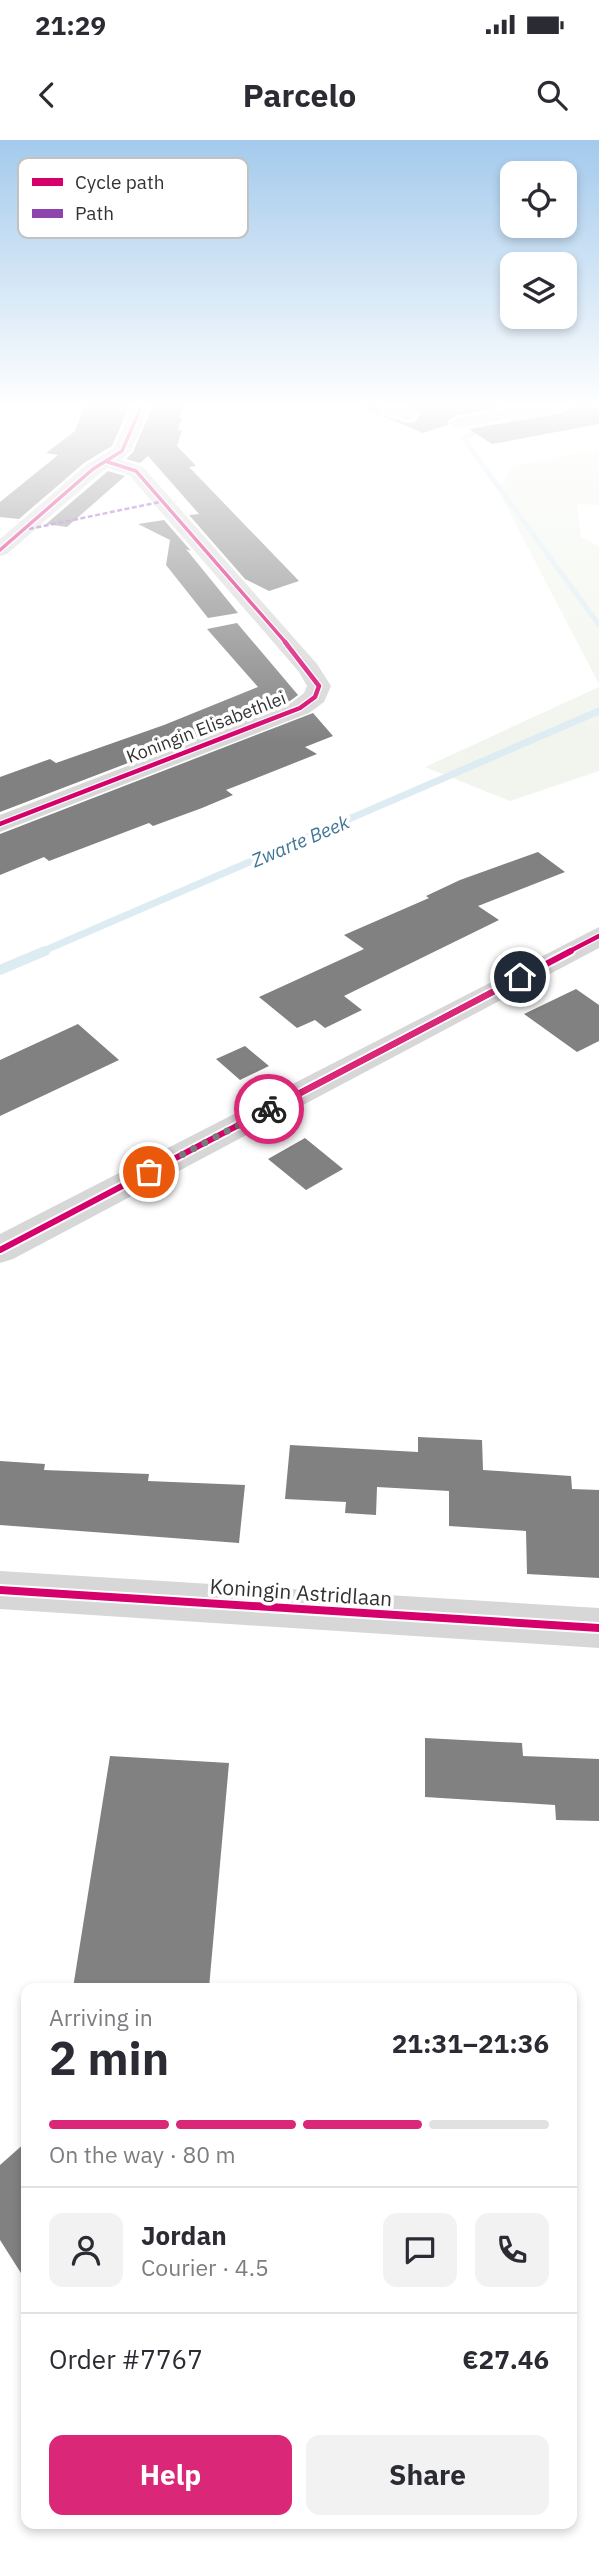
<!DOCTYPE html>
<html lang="en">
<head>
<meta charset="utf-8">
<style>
  :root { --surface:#fff; --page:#f2f2f3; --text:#2b2b33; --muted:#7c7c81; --line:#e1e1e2; --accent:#db2777 }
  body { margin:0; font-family:"IBM Plex Sans",sans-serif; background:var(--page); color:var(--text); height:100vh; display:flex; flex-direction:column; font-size:26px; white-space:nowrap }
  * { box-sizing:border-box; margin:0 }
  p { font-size:23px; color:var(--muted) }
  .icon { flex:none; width:38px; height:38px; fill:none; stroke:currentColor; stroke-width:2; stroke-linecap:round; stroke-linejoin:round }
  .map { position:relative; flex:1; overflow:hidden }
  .panel { position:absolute; left:21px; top:1843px; width:556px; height:546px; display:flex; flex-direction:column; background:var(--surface); border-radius:14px; box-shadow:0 4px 10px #0003 }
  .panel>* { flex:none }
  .fabs { position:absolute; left:500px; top:21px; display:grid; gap:14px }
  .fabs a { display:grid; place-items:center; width:77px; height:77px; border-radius:14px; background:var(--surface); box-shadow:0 4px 10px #0003; font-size:35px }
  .pin { position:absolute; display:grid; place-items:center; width:60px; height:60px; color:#fff; margin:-30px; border:4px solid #fff; border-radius:50%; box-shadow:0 2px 7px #0007 }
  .courier { position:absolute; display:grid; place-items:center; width:70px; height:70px; margin:-35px; border:5px solid #db2777; border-radius:50%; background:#fff; color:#222; box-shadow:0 2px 9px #0007 }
  .overview em { font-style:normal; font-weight:800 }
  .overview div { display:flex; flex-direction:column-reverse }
  .overview { display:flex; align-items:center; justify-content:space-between; height:119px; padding:0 28px }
  h1 { font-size:46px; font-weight:800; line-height:52px }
  .bar { display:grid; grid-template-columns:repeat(4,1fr); gap:10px 7px; align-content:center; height:84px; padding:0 28px }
  .bar i { height:9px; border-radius:5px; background:var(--line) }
  .bar .active { background:var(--accent) }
  .bar p { grid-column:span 4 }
  .line { display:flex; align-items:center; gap:18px; padding:0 28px; border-top:2px solid var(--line) }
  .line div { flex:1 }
  .round { display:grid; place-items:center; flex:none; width:74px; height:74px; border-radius:14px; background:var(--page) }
  .primary-button { display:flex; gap:14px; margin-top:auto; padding:14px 28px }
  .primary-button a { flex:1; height:80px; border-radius:14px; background:var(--accent); color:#fff; font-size:28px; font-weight:800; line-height:80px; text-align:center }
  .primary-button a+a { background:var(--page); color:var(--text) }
  .status { display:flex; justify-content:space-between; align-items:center; height:49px; padding:0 35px; background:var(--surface); direction:ltr }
  .status svg { height:19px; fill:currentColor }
  header { display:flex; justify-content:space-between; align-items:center; height:91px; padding:0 28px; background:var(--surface); font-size:32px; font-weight:800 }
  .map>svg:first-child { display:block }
  .green { fill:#f1f5ed }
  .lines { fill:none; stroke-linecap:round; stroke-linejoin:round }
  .stream-far2 { stroke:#ddebf3; stroke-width:5 }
  .stream-far1 { stroke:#ddebf3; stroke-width:7 }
  .stream { stroke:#ddebf3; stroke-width:10 }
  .building { fill:#818181 }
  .minor { fill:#d7d7d7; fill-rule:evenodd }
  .quiet { stroke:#8e44ad; stroke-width:2.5; stroke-dasharray:5 2.5; stroke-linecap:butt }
  .cycleway-far3-casing { stroke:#fff; stroke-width:6 }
  .cycleway-far2-casing { stroke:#fff; stroke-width:7 }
  .cycleway-far1-casing { stroke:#fff; stroke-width:10 }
  .cycleway-casing { stroke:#fff; stroke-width:12 }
  .cycleway-far3 { stroke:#d6006c; stroke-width:3.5 }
  .cycleway-far2 { stroke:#d6006c; stroke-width:4.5 }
  .cycleway-far1 { stroke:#d6006c; stroke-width:6 }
  .cycleway { stroke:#d6006c; stroke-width:8 }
  .route { fill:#db2777 }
  .done { stroke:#7a7a7a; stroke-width:7; stroke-dasharray:0 12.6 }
  .labels { text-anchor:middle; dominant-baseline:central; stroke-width:7; stroke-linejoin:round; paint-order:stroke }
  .far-street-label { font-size:18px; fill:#333; stroke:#fff }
  .far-water-label { font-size:19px; font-style:italic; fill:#3f7597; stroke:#fff }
  .street-label { font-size:21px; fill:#333; stroke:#fff }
  .key { fill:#fff; stroke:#c2c2c2; stroke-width:2 }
  .key-label { font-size:19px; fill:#333 }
</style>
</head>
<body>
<div class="status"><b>21:29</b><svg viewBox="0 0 49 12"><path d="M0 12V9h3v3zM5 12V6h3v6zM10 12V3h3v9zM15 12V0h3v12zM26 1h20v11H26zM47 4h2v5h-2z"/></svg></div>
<header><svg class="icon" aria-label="back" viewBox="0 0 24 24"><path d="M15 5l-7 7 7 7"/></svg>Parcelo<svg class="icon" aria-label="search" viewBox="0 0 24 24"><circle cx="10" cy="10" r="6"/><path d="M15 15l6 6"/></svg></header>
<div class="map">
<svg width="599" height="2410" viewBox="0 0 599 2410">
  <rect width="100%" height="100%" fill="#fff"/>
  <path class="green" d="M599,308v57l-22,-1 4,33 18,9v138l-101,-194 15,-24z
    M599,547v84l-89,30 -85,-34z"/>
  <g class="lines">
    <path class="stream-far2" d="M512,282l87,-16
      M486,287l-23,11 136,187"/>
    <path class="stream-far1" d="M41,812l558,-241"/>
    <path class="stream" d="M0,830l45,-19"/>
  </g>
  <path class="building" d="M85,265h45l-18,41 -28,17 -65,56 -19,-2v-15l58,-47 -12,-2 29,-22z
    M153,265h31l-5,13h3l-4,12h4l-5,16 19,20 -7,1 110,114 -30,10 -24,-12 -56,-64 10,-1 -51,-58 -8,7 -14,-4 7,-7z
    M357,265h21l3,10 27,8 8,-2 4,-7 -15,-9h110l-57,10 -10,6 -1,4 -24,8z
    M574,265h25v19l-107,20 -23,-15 94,-16z
    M108,331l17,5 -58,51 -21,-3z
    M164,380l27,31 -5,-2 52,64 -30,5 -42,-53 4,-25 -32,-16z
    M237,483l61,72 -8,6 -290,111v-35l50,-18 6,4 108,-38 94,-38 -51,-58z
    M313,573l20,23 -28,11 12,7 -91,36 7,5 -31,13 -49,18 -4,-3 -100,38 -5,-4 -44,18v-41z
    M538,712l27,20 -87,34 21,14 -155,76 18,14 -37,18 -10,-8 -18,8 -38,-31 105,-48 -20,-14 85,-37 -3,-2 34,-16z
    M576,849l23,16v36l-22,11 -53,-38z
    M78,884l41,36 -119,56v-56z
    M245,906l24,20 -29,14 -24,-21z
    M305,998l38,31 -37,21 -38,-31z
    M418,1297l64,3 1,30 88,6 1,13 27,1v88l-72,-4 -1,-43 -77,-5v-35l-72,-4 -1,28 -31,-2 1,-11 -61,-3 5,-54 128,7z
    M0,1321l45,3 -1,6 105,4 -1,7 97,4 -6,58 -239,-18z
    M425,1598l97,5 1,13 76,3v62l-43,-1 -1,-15 -130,-8z
    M110,1616l119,7 -20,225h-136z
    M26,2002v139l-26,-41v-75z"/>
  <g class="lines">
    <path class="minor" d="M133,265h18l-20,46 -10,9 22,7 174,197 14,22 -7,16 -15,11 -309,119v-17l291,-112 13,-10 3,-7 -8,-14 -170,-197 -21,-7 -8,5 -93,81 -7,2v-17l86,-74 28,-17z
      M381,265h18l18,10 -3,4 -6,1 -26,-8z
      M531,265h41l-9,5 -105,18 -9,-5 9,-5z
      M599,787v21l-586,311 -13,4v-29z
      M0,1431l599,37v40l-599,-39z"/>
    <path class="quiet" d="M29,389l131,-27"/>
    <g class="cycleway-far3-casing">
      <path id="cycleway-far3" d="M108,322l28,9 151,173
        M0,410l93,-81 29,-18 20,-46"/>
    </g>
    <g class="cycleway-far2-casing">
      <path id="cycleway-far2" d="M0,684l300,-116 15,-11 4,-11 -34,-44
        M568,812l31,-16"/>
    </g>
    <g class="cycleway-far1-casing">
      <path id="cycleway-far1" d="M0,1110l571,-299"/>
    </g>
    <g class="cycleway-casing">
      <path id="cycleway" d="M0,1450l599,38"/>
    </g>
    <use href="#cycleway-far3" class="cycleway-far3"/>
    <use href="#cycleway-far2" class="cycleway-far2"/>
    <use href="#cycleway-far1" class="cycleway-far1"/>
    <use href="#cycleway" class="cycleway"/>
  </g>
  <linearGradient id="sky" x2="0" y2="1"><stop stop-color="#a3caec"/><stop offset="0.44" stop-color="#fff"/><stop offset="1" stop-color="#fff" stop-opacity="0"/></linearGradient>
  <rect width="599" height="603" fill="url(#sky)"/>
  <path class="route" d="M520,834l4,5 -251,132 -9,-2z"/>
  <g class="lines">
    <path class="done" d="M149,1032l120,-63"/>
  </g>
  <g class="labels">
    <g class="far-street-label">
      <text transform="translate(206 587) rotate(-21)">Koningin Elisabethlei</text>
    </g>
    <g class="far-water-label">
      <text transform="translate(300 701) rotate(-23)">Zwarte Beek</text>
    </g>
    <g class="street-label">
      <text transform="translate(301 1452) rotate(4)">Koningin Astridlaan</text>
    </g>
  </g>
  <rect x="18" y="18" width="230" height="80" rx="10" class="key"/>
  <rect x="32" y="38" width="31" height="8" fill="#d6006c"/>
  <rect x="32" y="69" width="31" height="9" fill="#8e44ad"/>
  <g class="key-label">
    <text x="75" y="49">Cycle path</text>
    <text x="75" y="80">Path</text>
  </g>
</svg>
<div class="fabs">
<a><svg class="icon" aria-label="locate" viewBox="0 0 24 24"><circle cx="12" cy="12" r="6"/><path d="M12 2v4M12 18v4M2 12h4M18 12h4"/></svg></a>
<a><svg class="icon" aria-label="layers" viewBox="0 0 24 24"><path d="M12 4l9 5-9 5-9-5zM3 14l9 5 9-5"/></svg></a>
</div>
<div class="pin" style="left:149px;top:1032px;background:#ea580c"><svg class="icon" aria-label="bag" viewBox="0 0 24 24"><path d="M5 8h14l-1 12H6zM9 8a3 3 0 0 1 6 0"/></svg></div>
<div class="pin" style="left:520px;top:837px;background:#1f2937"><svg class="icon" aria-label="home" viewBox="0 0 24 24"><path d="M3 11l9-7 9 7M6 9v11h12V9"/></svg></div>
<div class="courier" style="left:269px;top:969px"><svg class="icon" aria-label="bike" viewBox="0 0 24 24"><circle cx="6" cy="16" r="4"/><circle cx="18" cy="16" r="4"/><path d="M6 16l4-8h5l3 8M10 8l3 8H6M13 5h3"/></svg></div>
<section class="panel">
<div class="overview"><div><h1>2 min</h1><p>Arriving in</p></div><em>21:31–21:36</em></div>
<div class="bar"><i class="active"></i><i class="active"></i><i class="active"></i><i></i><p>On the way · 80 m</p></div>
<div class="line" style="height:126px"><a class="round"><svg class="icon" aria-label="person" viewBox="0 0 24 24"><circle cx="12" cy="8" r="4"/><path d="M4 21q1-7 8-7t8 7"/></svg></a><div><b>Jordan</b><p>Courier · 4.5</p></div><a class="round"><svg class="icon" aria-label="chat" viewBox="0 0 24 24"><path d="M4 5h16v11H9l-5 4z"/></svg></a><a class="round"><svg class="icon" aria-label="phone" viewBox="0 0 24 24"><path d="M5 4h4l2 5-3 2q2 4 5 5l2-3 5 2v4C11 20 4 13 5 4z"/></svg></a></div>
<div class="line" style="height:91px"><div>Order #7767</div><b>€27.46</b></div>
<div class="primary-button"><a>Help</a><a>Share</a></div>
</section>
</div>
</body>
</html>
